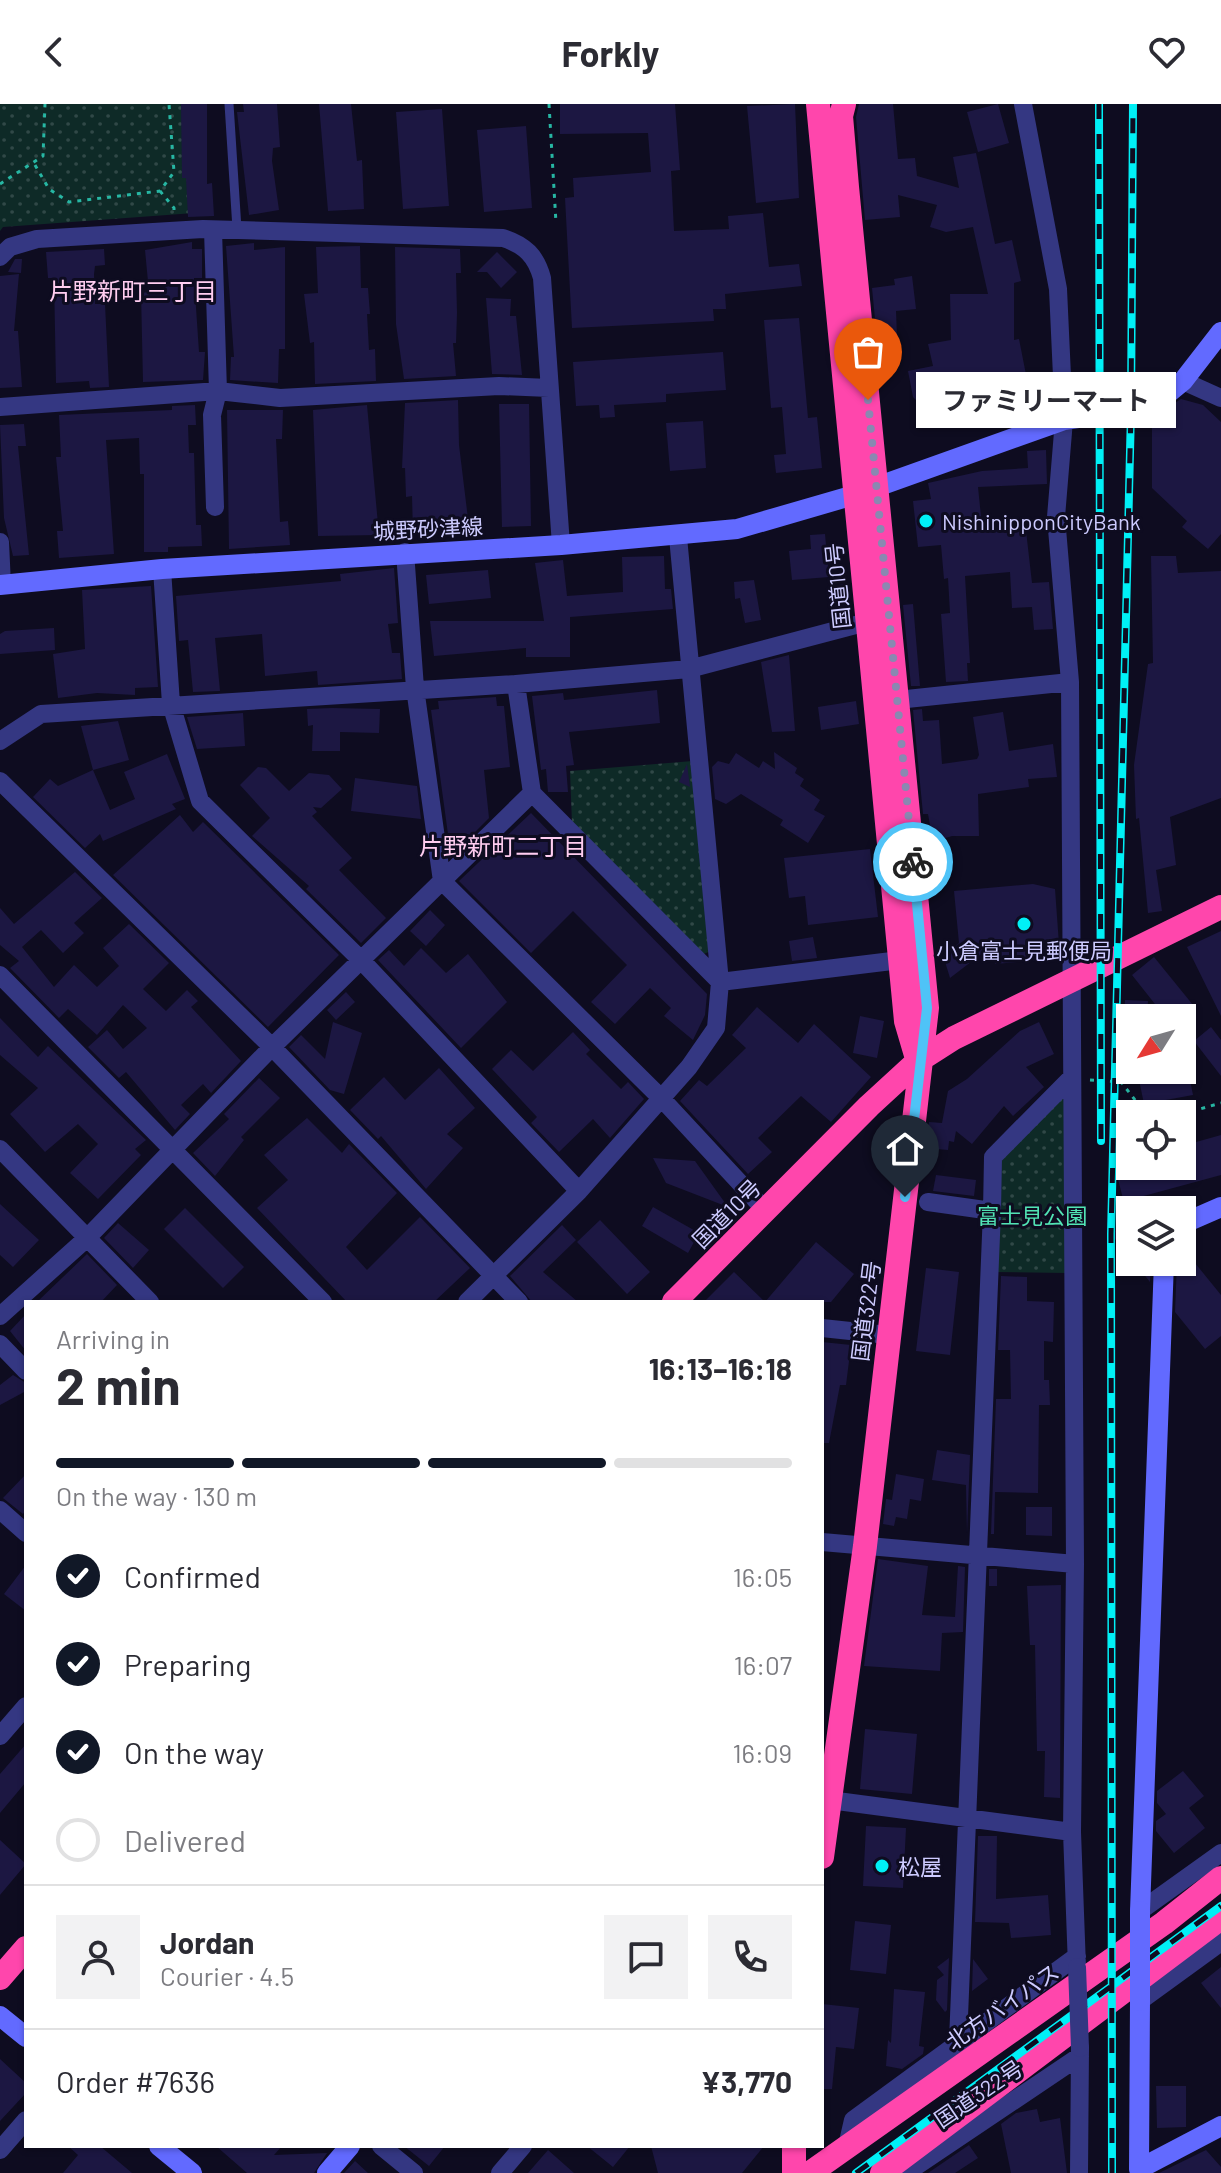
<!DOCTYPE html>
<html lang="en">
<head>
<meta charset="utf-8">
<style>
  :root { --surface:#fff; --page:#f2f2f3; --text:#2b2b33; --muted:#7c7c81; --line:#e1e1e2; --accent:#111827 }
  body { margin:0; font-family:Barlow,"Noto Sans JP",sans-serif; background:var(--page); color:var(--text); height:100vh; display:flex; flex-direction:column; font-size:30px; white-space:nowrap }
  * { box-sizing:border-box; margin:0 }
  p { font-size:26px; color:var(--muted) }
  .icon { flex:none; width:44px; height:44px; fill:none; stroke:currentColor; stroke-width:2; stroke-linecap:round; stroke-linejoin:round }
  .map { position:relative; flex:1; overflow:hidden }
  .side { position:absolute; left:24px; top:1196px; width:800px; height:848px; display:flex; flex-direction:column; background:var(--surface); border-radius:0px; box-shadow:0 2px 6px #0004 }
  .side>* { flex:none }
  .needle { width:52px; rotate:233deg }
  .fabs { position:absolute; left:1116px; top:900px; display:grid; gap:16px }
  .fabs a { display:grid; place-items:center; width:80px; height:80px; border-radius:0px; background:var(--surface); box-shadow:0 2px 6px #0004; font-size:40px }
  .pin { position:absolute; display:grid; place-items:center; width:68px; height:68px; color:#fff; margin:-82px -34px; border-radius:50% 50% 50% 0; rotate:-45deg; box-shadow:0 0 8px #0007 }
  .pin .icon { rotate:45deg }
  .courier { position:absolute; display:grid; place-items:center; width:80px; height:80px; margin:-40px; border:6px solid #4fc3f7; border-radius:50%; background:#fff; color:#222; box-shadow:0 2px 10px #0007 }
  .bubble { position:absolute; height:56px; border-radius:0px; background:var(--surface); box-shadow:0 2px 6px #0004; font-size:26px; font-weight:700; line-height:56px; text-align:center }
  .headline em { font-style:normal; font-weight:700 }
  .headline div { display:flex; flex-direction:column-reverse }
  .headline { display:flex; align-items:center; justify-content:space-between; height:136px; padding:0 32px }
  h1 { font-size:52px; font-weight:700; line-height:60px }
  .bar { display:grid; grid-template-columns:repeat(4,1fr); gap:12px 8px; align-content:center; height:96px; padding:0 32px }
  .bar i { height:10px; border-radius:6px; background:var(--line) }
  .bar .active { background:var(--accent) }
  .bar p { grid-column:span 4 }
  .line { display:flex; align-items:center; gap:20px; padding:0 32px; border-top:2px solid var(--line) }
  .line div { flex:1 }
  .round { display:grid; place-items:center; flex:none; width:84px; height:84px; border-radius:0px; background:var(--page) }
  ol { padding:0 32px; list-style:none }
  li { display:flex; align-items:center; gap:24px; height:88px }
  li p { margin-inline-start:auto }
  li .icon { padding:8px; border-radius:50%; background:var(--accent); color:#fff; stroke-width:4 }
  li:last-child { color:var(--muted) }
  li i { width:44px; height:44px; border:4px solid var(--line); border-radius:50% }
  header { display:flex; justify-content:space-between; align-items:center; height:104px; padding:0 32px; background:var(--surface); font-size:36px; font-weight:700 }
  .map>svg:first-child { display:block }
  .park { fill:url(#park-dots) }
  .building { fill:#1c1742 }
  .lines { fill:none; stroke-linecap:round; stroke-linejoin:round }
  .path { stroke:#27b6a3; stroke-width:3; stroke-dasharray:4 6; stroke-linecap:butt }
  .lane { stroke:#343782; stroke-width:9 }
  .street { stroke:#343782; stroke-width:18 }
  .secondary { stroke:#626aff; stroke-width:20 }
  .highway { stroke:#ff46ac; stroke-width:24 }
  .rail-casing { stroke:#00f0f6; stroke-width:8 }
  .rail { stroke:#0e0c20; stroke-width:5; stroke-dasharray:15; stroke-linecap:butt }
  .street-bridge { stroke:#343782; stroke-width:18 }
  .secondary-bridge { stroke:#626aff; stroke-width:20 }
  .done { stroke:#8a88b1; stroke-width:8; stroke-dasharray:0 14.4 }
  .route { stroke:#4fc3f7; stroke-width:10 }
  .poi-dot { fill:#00f0f6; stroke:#0e0c20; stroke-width:3 }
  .labels { text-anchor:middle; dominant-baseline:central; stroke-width:6; stroke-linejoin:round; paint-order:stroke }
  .poi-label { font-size:22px; fill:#cdcbff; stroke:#0e0c20; text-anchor:start }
  .street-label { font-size:22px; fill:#cdcbff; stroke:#0e0c20 }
  .park-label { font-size:22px; fill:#52e4b5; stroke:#0e0c20 }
  .neighbourhood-label { font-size:24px; fill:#ffcdf0; stroke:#0e0c20 }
</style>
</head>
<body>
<header><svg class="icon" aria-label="back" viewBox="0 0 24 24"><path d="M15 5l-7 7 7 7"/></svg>Forkly<svg class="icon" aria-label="heart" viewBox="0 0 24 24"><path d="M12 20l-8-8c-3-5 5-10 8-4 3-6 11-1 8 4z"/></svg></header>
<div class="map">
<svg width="1221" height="2069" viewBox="0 0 1221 2069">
  <defs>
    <pattern id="park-dots" width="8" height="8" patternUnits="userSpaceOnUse" patternTransform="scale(2)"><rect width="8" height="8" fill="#0e2a27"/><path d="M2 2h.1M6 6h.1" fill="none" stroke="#304847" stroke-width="1.8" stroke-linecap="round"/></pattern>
  </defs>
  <rect width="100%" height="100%" fill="#0e0c20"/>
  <path class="park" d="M0,0h189l5,109 -191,14 -3,4z
    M693,657l18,190 -10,4 -129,-132 -2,-52z
    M1067,983l1,186 -73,-1 2,-114z"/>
  <path class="building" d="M181,0h26v80l5,-1 2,33 -26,1 -2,-39h-4z
    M243,0h34l3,43 -7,1 -1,13 7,49 -30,5 -12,-103h7z
    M319,0h32l6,57 5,-1 2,49 -36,2z
    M560,0h115l5,66 -9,1 3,60 55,-2 -1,-13 35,-3 6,54 30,-3 3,22 -77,8 1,15h-13l1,12 -142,7 -7,-130 9,-1 -1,-19 78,-6 -3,-39 -88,1z
    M795,0l4,94 -43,5 -9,-97z
    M859,0h34l5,55 17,-1 2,18 42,12 -6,-31 23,-4 19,91 17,-4 9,41 -7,2v57l5,-1 11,56 -43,7 2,10 -26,5 1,7 -23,4 -5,-27 -16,3 -7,-7 -5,-26 25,-5 -5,-22 23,-4 -1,-46h38l-15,-67 -27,5 -16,-5 7,-22 -39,-10 2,22 -35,3 -9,-103z
    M998,0l11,39 -31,9 -11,-40z
    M442,5l7,97 -46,3 -7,-97z
    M526,22l6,82 -48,4 -7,-82z
    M192,138v7h10v29h-8l5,74h6l-2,28 -60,2 -2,-89 8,-1 -4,-42z
    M254,139v7l31,-3v102h-6l-1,34 -48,-3 1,-23h3l-8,-111z
    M360,142l1,42h7l2,26h-3l2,36 6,-1 1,32 -61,3 -1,-42 -4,1 -6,-49 14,-1 -2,-46z
    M395,143l65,2 1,24h-5l1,40 -1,30h-3l3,33 -52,3 -8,-55z
    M104,145l1,16 -10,1 -1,8 1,30h10l4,83 -19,1 -1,-7 -33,2 -2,-105h-6l-2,-26z
    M497,148l20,20 -16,16 -14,-16h-10z
    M15,155h7l-1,14 -13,-1z
    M19,170l-5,57h4l4,56 -22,1v-112z
    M912,172l4,33 -20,2 1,26 -20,2 -5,-51 23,-3 -1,-6z
    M486,194l25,1 -1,17h6l6,59 -30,-1z
    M799,214l9,100 9,-1 5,51 -46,5 -2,-18 12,-1 -4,-47 -11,1 -7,-88z
    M723,248l3,38 -60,4v8l-52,3 1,12 -15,1 -1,-13 -23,1 -3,-44z
    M1181,295l22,6 18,17v112l-13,15 -26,-22 5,-6 -35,-33v-70z
    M458,296l1,45 10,82 -56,6 -1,-37 -6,1 -1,-29h-3l3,-65z
    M499,300h30l2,122 -29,1z
    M195,301l1,20h-8l1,28h5l2,72h5l1,21 -34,1v5h-24v-78h-4l-1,-36 -33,2 8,114 -55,4 -2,-27h6l-7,-74h5l-2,-42 113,-5v-4z
    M367,301l12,130 -61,1 -5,-126z
    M227,306h56l-1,29h-6l4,83 8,-1 2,24 -61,4z
    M703,317l3,47 -36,3 -4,-48z
    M24,320l2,22h-8l11,109 -16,1 -9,-38 -4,-93z
    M1046,346l1,34 -69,3 4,39 43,-4 7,61 17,-1 4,47 -19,1 -2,-23 -20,1 -2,-36 -45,4 5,87h-3l1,18 -22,1 -5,-68 9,-1 -2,-35 -4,1 -3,-34 -23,2 -5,-46 18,-2 -3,-16 54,-12 46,-3 -1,-17z
    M825,430l4,43 -37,3 -3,-29 22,-2 -1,-14z
    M664,452l1,33h6l2,20 -103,8v40h-44v-9l-92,8 -4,-35h114l-9,-58 28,-3 4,36 56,-4 -1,-35z
    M1151,452h25l2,17 43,-2v227l-51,19 6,48 -20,5 6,41 -14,2 -9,-95 -3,1 -2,-54 14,-101 5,-1z
    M394,464l4,55 -10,1 4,29h8l2,26 -84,6 -1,-14 -52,5 -3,-42 -47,4 5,53 -27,1 -5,-52 -9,1 -3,-45 165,-15 -1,-7z
    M488,466l3,28 -62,6 -3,-29z
    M754,476l7,40 -16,3 -5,-25 -5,1 -1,-17z
    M843,480l5,22 -17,4 -5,-22z
    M151,482l7,101 -23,1v7l-38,-2 -39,5 -5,-44 32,-5 -3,-59z
    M913,500l7,82h-9l-8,-81z
    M54,524l1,22 -55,4v-20l5,-3z
    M789,551l6,76 -23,1 -11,-70z
    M657,586l3,33 -91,9 5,33 -8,1 2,26h-20l-2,-23 -5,1 -9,-74 31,-3 1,7z
    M496,593l1,9h7l6,61 -26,3 5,48 -38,38 -20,-146 8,-1 -1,-8z
    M856,597l3,23 -38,6 -3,-23z
    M332,604l48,1 -1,24 -39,-1v19h-28l1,-26 -5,1 -1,-17z
    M922,605l1,12 16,-1 3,44 35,-5 2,-4 -6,-38 30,-5 6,39 44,-7 4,33 -29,2 1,8 -51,7 1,42h-27l-19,6 -5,-28h-5l-10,-104z
    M243,609l2,33 -48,3 -10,-32z
    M118,617l11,39 -36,10 -12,-44z
    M774,648l23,16 -2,5 9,6 -4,7 20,14 -6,10 11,6 -17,27 -28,-18 3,-5 -42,-26 -15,10 -11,-5 -3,-32 6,-6 11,3 7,-11 23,15 4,-7 12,8z
    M167,650l18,45 -13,5 4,5 -73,32 -3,-7 -15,14 -52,-51 17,-18 8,7 35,-16 17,40 25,-11 -11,-27z
    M687,660l3,23 -11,-5z
    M258,663l8,1 23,23 20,-18 20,2 13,14 -21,19 -8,-1 4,5 -5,4 40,42 -13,12 47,48 -25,25 -55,-54 3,-3 -57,-50 18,-18 -30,-33z
    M355,674l62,8 4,33 -70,-8z
    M531,709l176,181 -2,21 -12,25 -29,-24 7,-8 -21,-20 -35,36 -24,-22 36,-37 -54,-54 -42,42 -72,-72z
    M180,711l13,17 10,-10 136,133 -71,72 -155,-152z
    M870,745l8,68 -70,8 -3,-29 -16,2 -5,-40z
    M75,768l27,26 -28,25 10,10 -21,20 -22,-23 -19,17 32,40 20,-22 23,22 22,-21 -16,-18 26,-24 40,39 -26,26 23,22 21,-21 11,11 -7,6 50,54 -30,32 -8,-9 -22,21 9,9 -15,16 -49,-58 -7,6 -31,-31 19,-17 16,19 24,-21 -24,-23 -26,30 -29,-26 -9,9 -49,-50 9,-7 -19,-16v-37l14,16z
    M1033,780l22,5 5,69 -65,6 -2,-19 -43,33 -7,-23 16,-12 -5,-52z
    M430,806l15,15 -19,21 -16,-15z
    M1221,827v85l-34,-69z
    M813,833l4,21 -25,3 -3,-20z
    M421,844l25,25 22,-19 39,48 -46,46 -83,-88 11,-10 15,16z
    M1154,853l39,48 -15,13h-12l-34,-43z
    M346,888l9,10 -19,18 -9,-10z
    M1125,896l23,1 -1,17h-23z
    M757,903l41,36 16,-19 57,53 -40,45 -30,-26 -43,42 14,14 -24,22 -68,-73 19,-21 8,6 39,-38 -14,-13z
    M860,912l24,5 -7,37 -24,-5z
    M0,914l38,39 10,-11 98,94 -11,9 6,6 -43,44 -28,-26 28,-29 -20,-20 -33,28 -35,-38 28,-26 -38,-33z
    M333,918l29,11 -18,61 -14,-4 -41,-43 12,-12 24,24z
    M1039,918l15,32 -28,13 18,20 -31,29 -9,-10 -32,38 -16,-13 -2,11 -5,-1 -1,9 -22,-2 3,-26 13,1 6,-32 19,-12 53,-48z
    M1211,923l10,13v36l-27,-35z
    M573,928l17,18 -4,4 35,35 7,-7 16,17 -34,39 -17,-19 -34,33 -28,-29 6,-6 -45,-48 19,-19 22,21z
    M439,964l36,40 -28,26 16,14 -37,41 -45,-53 -3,3 -28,-29 34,-33 21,23z
    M1137,966h51l5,25 -49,9z
    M259,974l21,20 -39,39 3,3 -29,36 -22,-23 36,-34 -5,-5z
    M307,1014l35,35 7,-9 48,49 -51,54 21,23 53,-53 50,51 -36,34h-87l-90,-94 31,-28 -24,-25z
    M1221,1031v40l-81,22 11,13h-25l-12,-46 16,-4v6h52v-20z
    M653,1054l42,3 33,46 -62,-24z
    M936,1071l40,5 -2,16 -41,-5z
    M0,1100l39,36 -26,27 -13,-12z
    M653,1103l46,26 -11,20 -46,-27z
    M185,1104l59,59 -21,21 -59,-59z
    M1130,1115v38l-19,-23z
    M600,1116l50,52 -23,22 -50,-52z
    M118,1119l31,27 -16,18 -29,-30z
    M562,1121l14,15 -33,32 35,30h-46l-22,-26z
    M816,1138l38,32 -23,28h-66z
    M1182,1143l39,48v41l-16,13 -30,-37 2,-50h5z
    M87,1150l30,31 -16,17h-64z
    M1134,1158h17l-1,20z
    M926,1164l33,4 -9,83 -34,-4z
    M734,1168l31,30h-61z
    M1001,1172l26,1v24l27,1 -1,40 -9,-1v39h5l1,25h-11l-1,88 -43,-1 -1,42h-3l5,-135h15l-1,-49h-12z
    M26,1210v37l-16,-20z
    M822,1238l29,3 -5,40h-6l-11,58h-7z
    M13,1271l13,8v8l-26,14v-20z
    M937,1346l33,5 -3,78 -1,-48 -34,-5z
    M26,1370v36l-3,4 -20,-16z
    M896,1370l28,5 -3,22 -11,-2 -3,20 -11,-2 -2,9 -11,-2 3,-25 6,1z
    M1026,1403h26v29l-26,-1z
    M878,1455l50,7 -6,49 33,2 3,-51 7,1 -2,65 -21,1 -2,38 -76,-5z
    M26,1461v46l-22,-17z
    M989,1465h8v17h-8z
    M1061,1481l-1,213 -16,-1 1,-46h-8l-2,-106h-5l-3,-59z
    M865,1625l52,5 -5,60 -52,-5z
    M26,1640v38l-26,31v-39z
    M1183,1667l21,25 -15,12 16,20 -31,25 -18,-22v-10l10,-7 -9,-11v-12z
    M866,1722l40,2 -3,60 -40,-2z
    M978,1732h19l-1,63 52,-4 3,40 -40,3 -2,-15 -34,-1z
    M0,1736l26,24 -26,31z
    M855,1817l36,4 -5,49 -36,-4z
    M949,1854l-2,52 -2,2 -9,-12 1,-20 7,-5 -7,-8z
    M973,1855l15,20 -16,12z
    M1221,1863v41l-20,-25z
    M894,1885l31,3 -6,54 5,1 -1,7 -21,15 -16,-3 2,-26 3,3z
    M822,1900l37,4 -5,41 -18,-2 -4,42h-10z
    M0,1955l26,24v10l-26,28z
    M1156,1982h30v41l-29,1z
    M1037,2005l3,13 20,-4 7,55h-56l-10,-49 15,-11z
    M969,2041l9,13 -23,15h-27z
    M68,2042h32l32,27h-69l15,-18z
    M216,2042h66l-8,9 53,-2 -13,20h-67z
    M404,2042h41l-16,20z
    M587,2042h43l-17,21z
    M651,2042h113l-22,27h-84z
    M548,2046l26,23h-46z
    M1206,2046l15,17v6h-62z
    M355,2057l13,12h-24z"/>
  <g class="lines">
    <path class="path" d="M549,0l7,119
      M35,61l14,24 20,13 91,-11 14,-19 -5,-68
      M0,80l43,-28 2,-52
      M160,87l14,17v6
      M1090,976l31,2 25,32
      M1182,1010l39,-11"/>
    <path class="lane" d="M229,0l8,125"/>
    <path class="street" d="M213,126l5,161 -6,24 3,92
      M0,153l10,-10 27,-8 166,-10 300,9c22,7 33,18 39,40l19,267
      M1183,277l38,17
      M0,303l218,-16 62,7 219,-12 50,2
      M0,438l2,43
      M405,448l10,136 27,193 221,219 102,110
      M162,465l9,135 29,97 161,159 218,231
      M1070,578l5,882 -3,268 5,135
      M516,580l16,109 188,189
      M897,596l173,-18 -14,-165 8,-97 -6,-131 -35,-185
      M0,637l41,-27 475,-30 173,-15 178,-47
      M0,677l272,266 247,255
      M0,871l323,327
      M720,878l180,-22
      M0,1045l150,153
      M928,1098l64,9 -34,830
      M992,1107l1,-54 78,-79
      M467,1198l112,-111 110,-124 27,-39 4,-46 -42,-445
      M0,1212l87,-78 185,-191 260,-254
      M822,1224l66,7
      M0,1240l26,27
      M0,1406l26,23
      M822,1438l253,22
      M0,1632l26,-30
      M822,1695l250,33
      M1140,1807l81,-58
      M1140,1897l81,-59
      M381,2042l33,27
      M847,2042l6,-26 224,-164
      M0,2046l26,-30
      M500,2069l23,-27
      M906,2069l174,-117
      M1079,2069l1,-125"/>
    <path class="secondary" d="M0,481l162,-16 399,-24 176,-16 117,-34 210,-75 77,-11 25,-14 17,-14 38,-49
      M1182,1120l39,-17
      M1140,1807l24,-649
      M1140,1897l-1,168 82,-43
      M0,1912l26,21
      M159,2042l33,27
      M327,2069l23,-27"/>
    <path class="highway" d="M818,0l88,917 10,34
      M674,1198l195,-196 49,-45 36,-23 267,-131
      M822,1753l43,-311 62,-538 -80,-821 -6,-71 3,-12
      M0,1874l26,-30
      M794,2042v27
      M810,2069l354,-250 57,-45
      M882,2069l339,-255"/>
    <g class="rail-casing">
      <path id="rail" d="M1099,0l2,1037
        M856,2069l365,-267
        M1112,2069l-1,-939 20,-823 2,-307"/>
    </g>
    <use href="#rail" class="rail"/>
    <path class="street-bridge" d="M1077,1863l3,81"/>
    <path class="secondary-bridge" d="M1140,1897v-90"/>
  </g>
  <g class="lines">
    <path class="done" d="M868,296l45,462"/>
    <path class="route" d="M905,1093l22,-189 -14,-146"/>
  </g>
  <g class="poi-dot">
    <circle cx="926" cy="417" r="8"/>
    <circle cx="1024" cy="820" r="8"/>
    <circle cx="882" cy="1762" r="8"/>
  </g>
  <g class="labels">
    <g class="poi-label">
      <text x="942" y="417">NishinipponCityBank</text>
      <text x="1024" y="846" text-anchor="middle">小倉富士見郵便局</text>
      <text x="898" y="1762">松屋</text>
    </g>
    <g class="street-label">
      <text transform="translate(428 424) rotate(-3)">城野砂津線</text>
      <text transform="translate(837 482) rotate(-96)">国道10号</text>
      <text transform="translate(726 1109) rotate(-45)">国道10号</text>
      <text transform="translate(865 1207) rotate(-83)">国道322号</text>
      <text transform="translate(1002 1902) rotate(-35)">北方バイパス</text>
      <text transform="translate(978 1989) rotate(-34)">国道322号</text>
    </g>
    <g class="park-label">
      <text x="1032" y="1111">富士見公園</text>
    </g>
    <g class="neighbourhood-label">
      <text x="133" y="186">片野新町三丁目</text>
      <text x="503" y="741">片野新町二丁目</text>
    </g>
  </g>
</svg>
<div class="fabs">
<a><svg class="needle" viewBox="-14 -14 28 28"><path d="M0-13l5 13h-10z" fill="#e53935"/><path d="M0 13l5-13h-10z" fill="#7c7c81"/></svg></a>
<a><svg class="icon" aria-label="locate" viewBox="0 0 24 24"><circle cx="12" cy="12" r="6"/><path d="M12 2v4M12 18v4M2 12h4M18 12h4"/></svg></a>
<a><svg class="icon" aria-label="layers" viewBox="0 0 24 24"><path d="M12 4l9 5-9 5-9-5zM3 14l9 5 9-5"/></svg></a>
</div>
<div class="pin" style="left:868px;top:296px;background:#ea580c"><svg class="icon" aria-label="bag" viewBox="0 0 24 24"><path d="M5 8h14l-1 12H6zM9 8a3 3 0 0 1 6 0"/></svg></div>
<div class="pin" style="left:905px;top:1093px;background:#1f2937"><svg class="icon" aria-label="home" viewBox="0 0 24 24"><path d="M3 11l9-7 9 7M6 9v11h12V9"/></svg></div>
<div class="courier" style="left:913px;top:758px"><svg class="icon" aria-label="bike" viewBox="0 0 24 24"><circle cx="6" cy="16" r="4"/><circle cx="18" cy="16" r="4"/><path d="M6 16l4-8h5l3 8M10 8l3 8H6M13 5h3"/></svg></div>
<div class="bubble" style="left:916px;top:268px;width:260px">ファミリーマート</div>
<section class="side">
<div class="headline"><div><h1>2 min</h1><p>Arriving in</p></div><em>16:13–16:18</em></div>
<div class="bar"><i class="active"></i><i class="active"></i><i class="active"></i><i></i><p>On the way · 130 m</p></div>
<ol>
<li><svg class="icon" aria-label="check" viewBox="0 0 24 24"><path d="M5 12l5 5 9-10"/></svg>Confirmed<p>16:05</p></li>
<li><svg class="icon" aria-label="check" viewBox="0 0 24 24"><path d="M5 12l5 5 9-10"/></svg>Preparing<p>16:07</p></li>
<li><svg class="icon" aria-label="check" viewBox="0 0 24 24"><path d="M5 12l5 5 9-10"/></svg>On the way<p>16:09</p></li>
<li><i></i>Delivered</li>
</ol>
<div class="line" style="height:144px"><a class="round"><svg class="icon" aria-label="person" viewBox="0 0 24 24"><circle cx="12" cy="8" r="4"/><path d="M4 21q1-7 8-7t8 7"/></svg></a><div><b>Jordan</b><p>Courier · 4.5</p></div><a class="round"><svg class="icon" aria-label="chat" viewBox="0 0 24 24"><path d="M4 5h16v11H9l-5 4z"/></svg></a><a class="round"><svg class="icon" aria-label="phone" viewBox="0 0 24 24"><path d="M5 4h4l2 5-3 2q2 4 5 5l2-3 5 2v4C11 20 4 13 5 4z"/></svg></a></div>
<div class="line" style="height:104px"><div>Order #7636</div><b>¥3,770</b></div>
</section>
</div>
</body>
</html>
